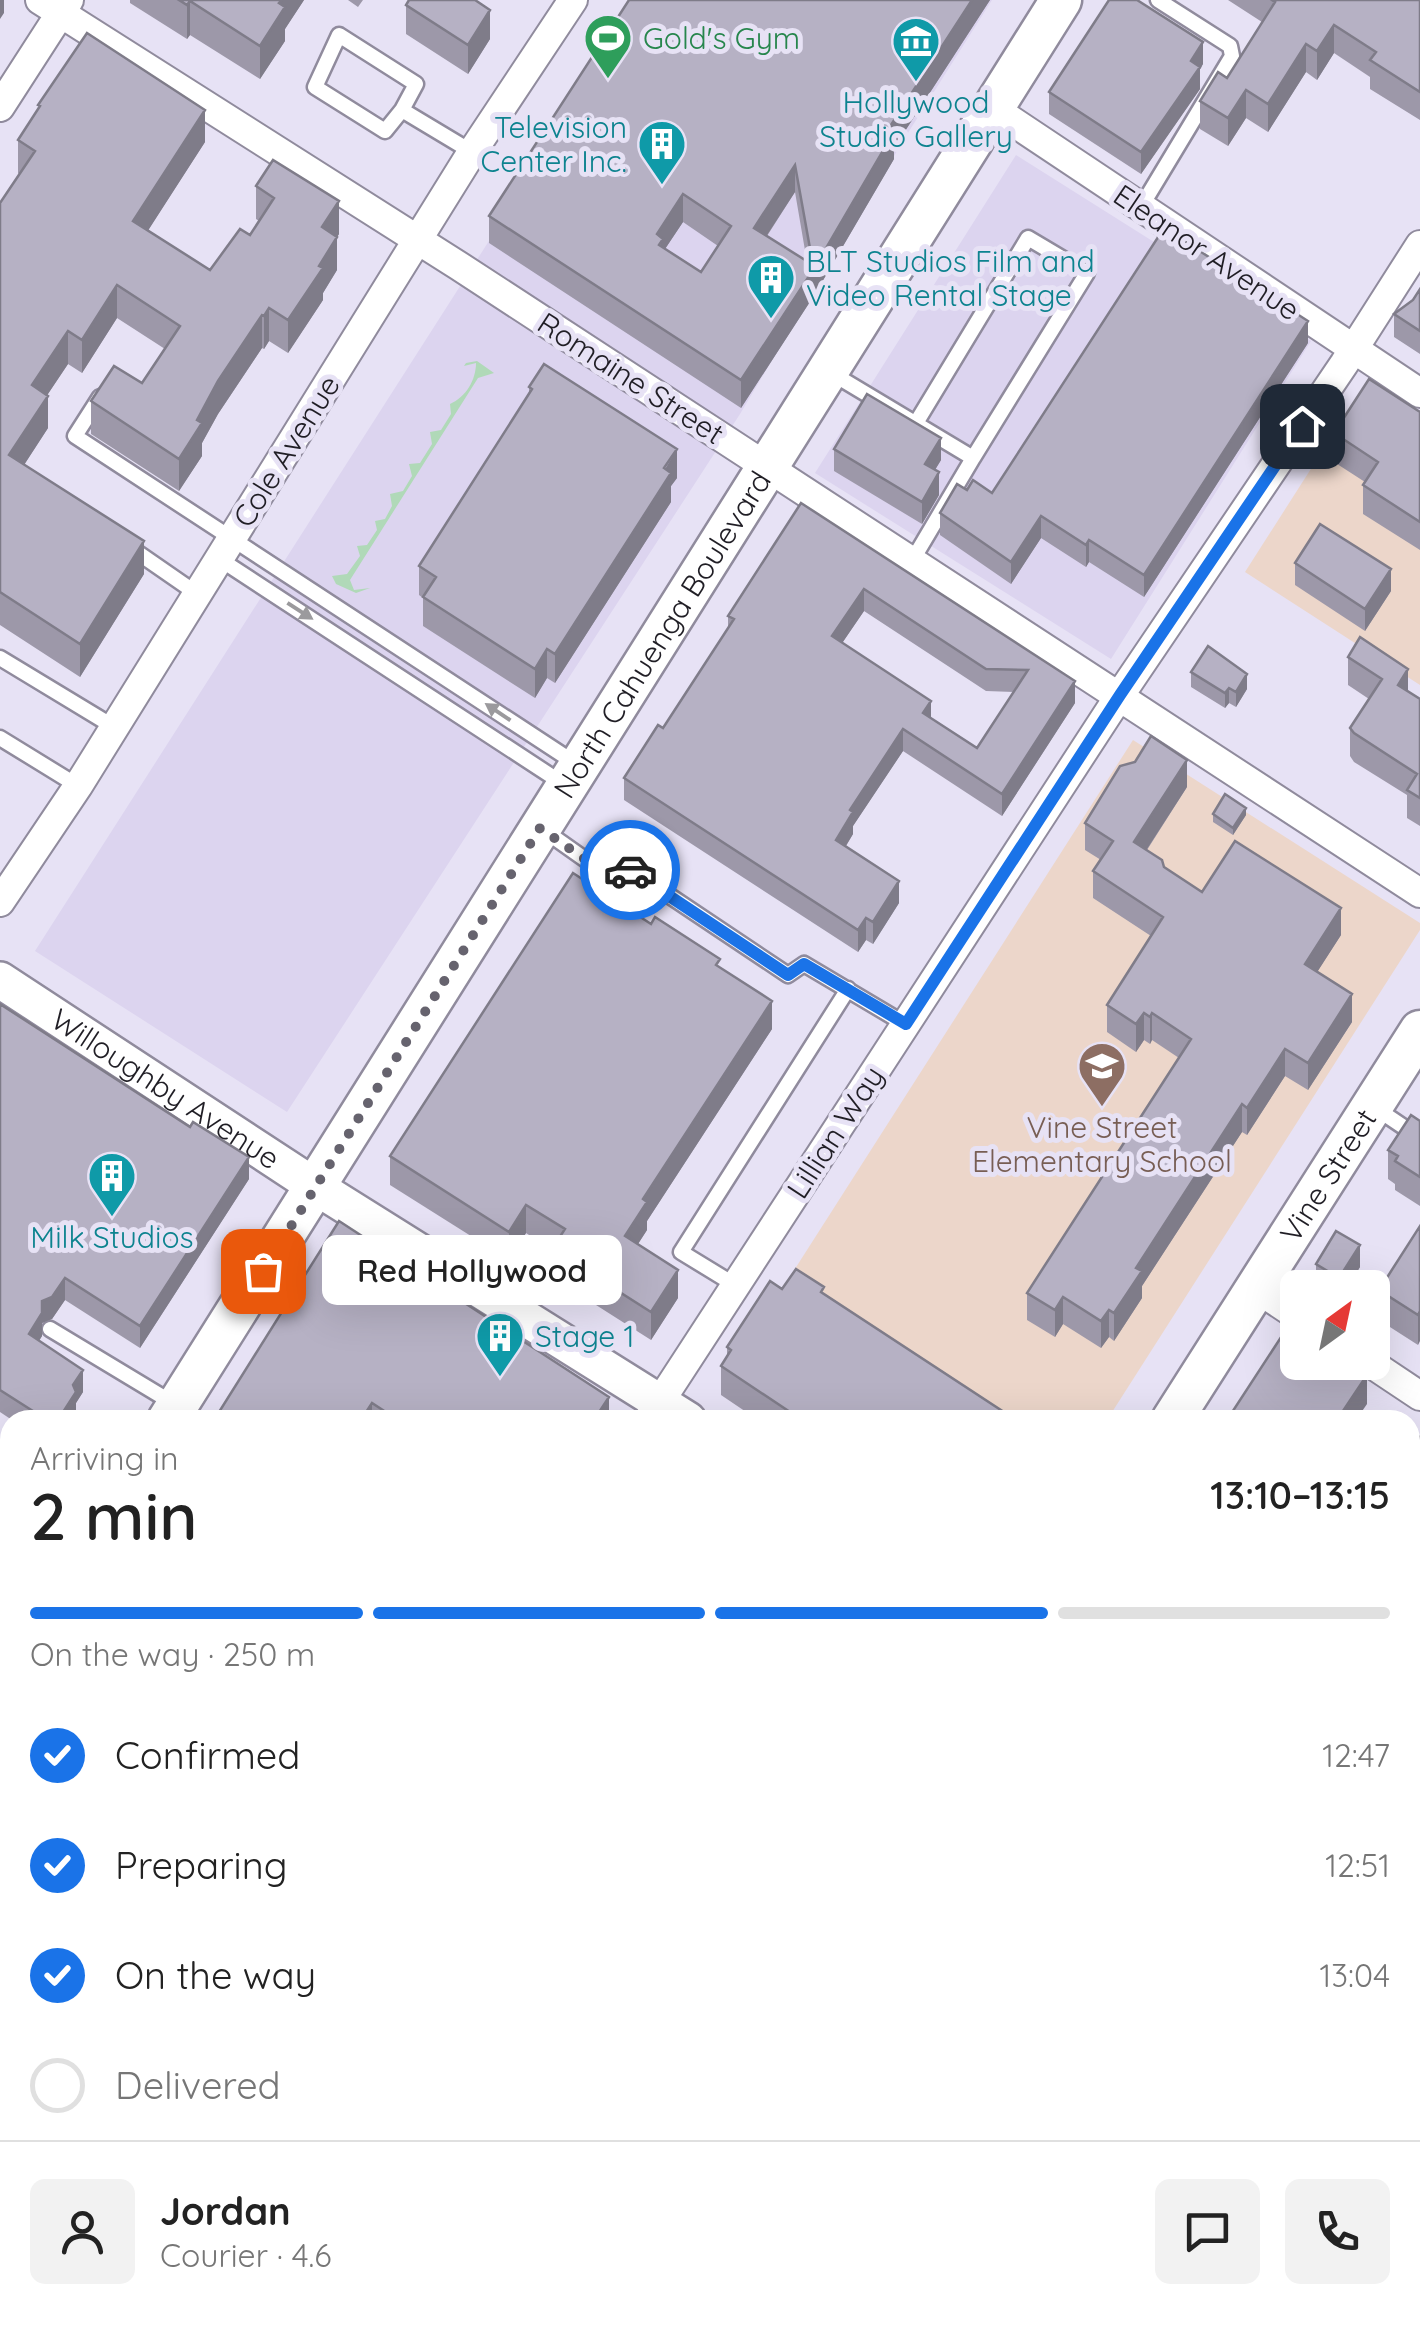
<!DOCTYPE html>
<html lang="en">
<head>
<meta charset="utf-8">
<style>
  :root { --surface:#fff; --page:#f2f2f2; --text:#222; --muted:#767676; --line:#e0e0e0; --accent:#1a73e8 }
  body { margin:0; font-family:Quicksand,sans-serif; background:var(--page); color:var(--text); height:100vh; display:flex; flex-direction:column; font-size:38px; white-space:nowrap }
  * { box-sizing:border-box; margin:0 }
  p { font-size:32px; color:var(--muted) }
  .icon { flex:none; width:55px; height:55px; fill:none; stroke:currentColor; stroke-width:2; stroke-linecap:round; stroke-linejoin:round }
  .map { position:relative; flex:1; overflow:hidden }
  .side { position:absolute; left:0px; top:1410px; width:1420px; height:932px; display:flex; flex-direction:column; background:var(--surface); border-radius:30px 30px 0 0; box-shadow:0 10px 40px #0002 }
  .side>* { flex:none }
  .needle { width:65px; rotate:33deg }
  .buttons { position:absolute; left:1280px; top:1270px; display:grid; gap:20px }
  .buttons a { display:grid; place-items:center; width:110px; height:110px; border-radius:15px; background:var(--surface); box-shadow:0 10px 40px #0002; font-size:50px }
  .pin { position:absolute; display:grid; place-items:center; width:85px; height:85px; color:#fff; margin:-42px; border-radius:20px; box-shadow:0 5px 15px #0006 }
  .courier { position:absolute; display:grid; place-items:center; width:100px; height:100px; margin:-50px; border:8px solid #1a73e8; border-radius:50%; background:#fff; color:#222; box-shadow:0 2px 12px #0007 }
  .bubble { position:absolute; height:70px; border-radius:15px; background:var(--surface); box-shadow:0 10px 40px #0002; font-size:32px; font-weight:600; line-height:70px; text-align:center }
  .overview em { font-style:normal; font-weight:600 }
  .overview div { display:flex; flex-direction:column-reverse }
  .overview { display:flex; align-items:center; justify-content:space-between; height:170px; padding:0 30px }
  h1 { font-size:65px; font-weight:600; line-height:75px }
  .bar { display:grid; grid-template-columns:repeat(4,1fr); gap:15px 10px; align-content:center; height:120px; padding:0 30px }
  .bar i { height:12px; border-radius:8px; background:var(--line) }
  .bar .on { background:var(--accent) }
  .bar p { grid-column:span 4 }
  .line { display:flex; align-items:center; gap:25px; padding:0 30px; border-top:2px solid var(--line) }
  .line div { flex:1 }
  .round { display:grid; place-items:center; flex:none; width:105px; height:105px; border-radius:15px; background:var(--page) }
  ol { padding:0 30px; list-style:none }
  li { display:flex; align-items:center; gap:30px; height:110px }
  li p { margin-inline-start:auto }
  li .icon { padding:10px; border-radius:50%; background:var(--accent); color:#fff; stroke-width:4 }
  li:last-child { color:var(--muted) }
  li i { width:55px; height:55px; border:5px solid var(--line); border-radius:50% }
  .map>svg:first-child { display:block }
  .built { fill:#dcd4ef }
  .education { fill:#ecd6ca }
  .green { fill:#b0d9b8 }
  .lines { fill:none; stroke-linecap:round; stroke-linejoin:round }
  .service-casing { stroke:#908b9d; stroke-width:19 }
  .minor-casing { stroke:#908b9d; stroke-width:32 }
  .tertiary-casing { stroke:#908b9d; stroke-width:40 }
  .secondary-casing { stroke:#908b9d; stroke-width:45 }
  .service { stroke:#fff; stroke-width:14 }
  .minor { stroke:#fff; stroke-width:28 }
  .tertiary { stroke:#fff; stroke-width:35 }
  .secondary { stroke:#fff; stroke-width:40 }
  .wall { fill:#9d98a9; fill-rule:evenodd }
  .shaded-wall { fill:#7f7c89 }
  .building { fill:#b6b1c4; stroke:#7f7c89; stroke-width:2.5; fill-rule:evenodd }
  .oneway { fill:#9b9a9d }
  .done { stroke:#66636e; stroke-width:10; stroke-dasharray:0 18 }
  .route { stroke:#1a73e8; stroke-width:12 }
  .labels { text-anchor:middle; dominant-baseline:central; stroke-width:10; stroke-linejoin:round; paint-order:stroke }
  .leisure-label { font-size:30px; fill:#27864d; stroke:#e7e2f5; text-anchor:start }
  .culture-label { font-size:30px; fill:#0d838f; stroke:#e7e2f5 }
  .street-label { font-size:30px; fill:#201e25; stroke:#e7e2f5 }
  .education-label { font-size:30px; fill:#785e54; stroke:#e7e2f5 }
</style>
</head>
<body>
<div class="map">
<svg width="1420" height="2341" viewBox="0 0 1420 2341">
  <rect width="100%" height="100%" fill="#e7e2f5"/>
  <path class="built" d="M643,0h349l-86,136 -166,278 -453,698 -252,-161z
    M1016,155l295,186 -200,318 -296,-186z"/>
  <path class="education" d="M1362,389l58,37v259l-175,-113z
    M1133,740l287,183v7l-313,490h-114l-209,-134z"/>
  <path class="green" d="M477,361l17,12 -16,5 -128,202 4,10 16,-2 -14,5 -20,-9 -4,-8 15,-2 13,-18 -3,-10 10,-1 10,-15 -2,-9 10,-2 7,-13 -2,-12 13,-3 9,-15 -3,-12 11,-1 12,-19 -2,-12 11,-2 10,-16 -1,-10c16,-7 26,-24 26,-41l-12,3 2,-3z"/>
  <g class="lines">
    <g class="service-casing">
      <path id="service" d="M402,110l-17,21 -70,-44 24,-52 77,49 -14,26 70,42
        M1141,207l91,-151 -2,-10 -72,-46
        M828,371l145,87 -61,103
        M100,397l-25,39 503,329
        M916,423l112,-185 59,35 -114,185
        M131,548l65,45
        M218,558l347,227
        M0,658l114,69
        M0,738l78,48
        M545,831l41,29 39,6 163,109 16,-11 101,60
        M1377,1109l43,29
        M735,1285l-54,-33 167,-263
        M50,1329l126,76
        M0,1596l10,6
        M239,2332l14,9
        M1206,2341l5,-9"/>
    </g>
    <g class="minor-casing">
      <path id="minor" d="M40,0l419,266 961,627
        M0,107l69,-107
        M994,109l426,284
        M0,902l78,-116 394,-634 101,-152
        M1256,1288l42,28
        M1369,1362l51,34
        M648,1420l472,-725 224,-331 76,-119
        M0,1994l10,7
        M528,2332l13,9
        M1316,2332l14,9
        M67,2341l5,-9"/>
    </g>
    <g class="tertiary-casing">
      <g id="tertiary">
        <path id="s1" d="M0,980l316,207 372,233"/>
        <path d="M1410,1894l10,7"/>
      </g>
    </g>
    <g class="secondary-casing">
      <g id="secondary">
        <path id="s2" d="M168,1420l893,-1420"/>
        <path id="s3" d="M1172,1420l248,-389"/>
        <path d="M0,1684l10,-16"/>
        <path d="M580,2341l5,-9"/>
      </g>
    </g>
    <use href="#service" class="service"/>
    <use href="#minor" class="minor"/>
    <use href="#tertiary" class="tertiary"/>
    <use href="#secondary" class="secondary"/>
  </g>
  <path class="wall" d="M130,0h174l-19,29v12l-25,38 -70,-44 -3,4 -57,-36z
    M348,0h15l-5,7z
    M629,0h361l-96,148v11l-79,135 -74,114 -252,-165v-27zM795,192l12,70 -40,-26zM683,222l35,24 -17,26 -36,-23z
    M1228,0h192v120l-50,-31v-12l-36,-24 -17,27 -11,-8 -38,60 -22,-14 -18,28 -28,-17v-28l27,-23 35,-56z
    M406,5l84,34 -22,35 -62,-40z
    M1203,64l-3,5v20l-59,85 -92,-60v-22z
    M38,105l167,37 -57,88 62,40 40,-35 9,-14 -3,-2v-33l83,48 -2,3v33l-14,23v7l-35,53 -19,-12 -5,8 -2,-1 -44,66 -16,29v13l-23,35 -88,-57v-33l51,-18 23,-34 -48,-31 -35,55 -14,-9 -21,31 1,33 -24,37 120,109 -64,103 -80,-52v-422l19,-29 -1,-1v-33l20,-30z
    M1420,289v65l-26,-17v-23l19,-14z
    M1308,343l-164,254 -55,-35 -3,5 -45,-29 -30,46 -71,-49v-22l27,-23 25,3z
    M529,387l148,91 -6,8v16l-116,181 -8,-5 -12,20 -112,-72v-28l-4,-3v-29l110,-172z
    M1420,412v138l-57,-36v-29l2,-3 -31,-20v-29z
    M834,449l107,11 -6,10 4,25 -17,29 -88,-53z
    M801,503l274,200 -73,113 -99,-65 -50,75v8l-7,12 53,57 -26,41 -7,-4 -8,12 -234,-152v-22l39,-50 65,-100v-12zM864,611l122,80 28,1 -37,56 -46,-29 -89,-76z
    M1295,563l96,28 -26,40 -70,-46z
    M1348,657l72,42v127l-13,-8v-23l-53,-33 -4,-6v-28l19,-29 -21,-14z
    M1191,672l56,17 -11,18 -7,-4 -4,5 -34,-21z
    M1187,787l-40,63 17,17 38,25 139,43 -24,37 35,50 -44,68 -23,-14 -38,59 -5,-3 -100,154v12l-28,43 -5,-4 -8,11 -38,-24 -8,13 -28,-17v-27l152,-235 -27,-18 -2,4 -6,-4 -8,12 -29,-20v-27l44,-69 -58,-38v-27l8,-11 -16,-10v-27z
    M1213,814l33,1 -13,20 -20,-13z
    M720,967l52,62 -125,192v9l-9,14 40,54 -27,42 -99,-63v-27l-26,-17 -17,27 -119,-75v-29z
    M0,1004l249,175 -109,169 -75,-48 -13,19 -10,4v13l-3,5 44,51 -7,11v11l-4,6h-60l-12,-8z
    M1420,1121v85l-25,-16v-6l-7,-5v-29z
    M339,1221l270,199h-395z
    M1420,1226l-2,119 -39,-25v-30z
    M1316,1264l44,3 -13,21h-29l-2,-2z
    M782,1289l42,5 192,126h-258l-37,-25v-29l6,-10v-9z
    M1420,1437v184l-10,-6v-162z
    M1410,1632l10,7v181l-5,-3 -5,7z
    M10,1739v214l-10,-7v-191z
    M1420,1915v181l-10,-7v-170z
    M1410,2124l10,6v211h-10l-8,-5v-4h8z
    M152,2332h95v9h-82z
    M1106,2332h42l-6,9h-23z"/>
  <path class="shaded-wall" d="M0,0h4v13l-4,6z
    M282,0h22l-19,29v12l-25,38v-33z
    M972,0h18l-96,148v11l-79,135 -74,114v-28l74,-113 74,-139z
    M190,1v34l-3,4v-34z
    M490,10v29l-22,35v-29z
    M1334,25v28l-17,27v-29z
    M1203,42v22l-3,5v20l-59,85v-22l50,-91z
    M1306,44v28l-38,60v-28z
    M1246,90v28l-18,28v-28z
    M205,110v32l-72,112v-33z
    M795,165v27l-41,63v-27z
    M683,194v28l-20,30 -6,-18z
    M339,201v33l-17,26v-33z
    M337,237v33l-14,23v7l-35,53v-33z
    M117,285v33l-35,55v-33z
    M269,308v33l-5,8v-33z
    M262,315v33l-44,66 -16,29v13l-23,35v-32l18,-39 21,-39z
    M1308,321v22l-164,254v-22z
    M68,331v33l-36,54v-33z
    M48,396v32l-39,60v-33z
    M941,438v22l-16,26v-22z
    M677,449v29l-6,8v16l-116,181v-29z
    M939,472v23l-17,29v-22z
    M1041,516v22l-30,46v-22z
    M1089,540v22l-3,5v-22z
    M144,541v33l-64,103v-33z
    M1391,569v22l-26,40v-22z
    M864,589v22l-32,47v-22z
    M547,649v29l-12,20v-29z
    M1408,669v28l-10,-12z
    M1247,674v15l-11,18v-15z
    M1075,681v22l-73,113v-22z
    M1229,688v15l-4,5v-15z
    M931,701v22l-8,-10z
    M903,729v22l-50,75v8l-17,28v-22l14,-30z
    M1187,760v27l-53,82v-27z
    M1246,808v7l-13,20v-7z
    M899,881v22l-26,41v-22z
    M1341,908v27l-36,56v-27z
    M866,918v22l-8,12v-22z
    M1352,994v28l-44,68v-27z
    M772,1001v28l-125,192v9l-22,34v-28l18,-37z
    M1144,1013v27l-8,12v-28z
    M1152,1013v27l-2,4v-27z
    M1285,1049v27l-38,59v-27z
    M1242,1104v28l-100,154v12l-28,43v-28l22,-45z
    M249,1157v22l-109,169v-22z
    M526,1205v28l-17,27v-28z
    M1360,1245v22l-13,21h-8v-10z
    M678,1270v28l-27,42v-28z
    M65,1278v22l-13,19 -10,4v13l-13,20v-22l13,-33z
    M1063,1297v27l-8,13v-27z
    M1109,1310v27l-8,11v-27z
    M1420,1311v30l-2,4v-30z
    M83,1370v22l-7,11v11l-4,6h-14l15,-35z
    M1367,1375v29l-11,16h-19z
    M609,1397v23h-15z
    M372,1403v17h-11z
    M10,1475v35l-3,4v6l-7,12v-23l7,-29z
    M1415,1783v34l-5,7v-33z
    M10,2288v21l-10,15v-21z
    M232,2332h15v9h-20z
    M489,2332h7v9h-13z
    M983,2332h16l-5,9h-16z
    M1135,2332h13l-6,9h-7z"/>
  <path class="building" d="M179,0h103l-3,3 6,4 -25,39 -70,-45 -3,4z
    M409,0h66l15,10 -22,35 -62,-40z
    M629,0h343l-83,128 5,4 -79,135 -74,113 -252,-164zM795,165l18,100 -59,-37zM683,194l48,32 -30,46 -42,-27 4,-6 -6,-5z
    M1109,0h28l66,42 -12,19 9,6 -59,85 -92,-60z
    M1272,0h148v92l-50,-32 6,-8 -42,-27 -17,26 -11,-7 -38,60 -22,-14 -18,28 -28,-17 18,-29 9,6 48,-76z
    M87,33l118,77 -72,111 77,49 30,-41 10,6 24,-37 -18,-12 17,-26 66,41 -17,26 15,10 -18,29 4,2 -35,52 -19,-12 -5,8 -2,-1 -44,66 -21,39 5,3 -23,36 -88,-58 23,-35 28,17 38,-57 -63,-41 -35,55 -14,-9 -36,54 16,11 -39,59 135,86 -64,103 -80,-52v-389l35,-52 -17,-11 22,-34 -2,-1z
    M1164,228l144,93 -164,254 -55,-35 -3,5 -45,-29 -30,46 -71,-49 17,-29 10,6 6,-10 19,13z
    M1420,289v42l-26,-17 19,-14z
    M544,364l133,85 -13,19 7,5 -116,181 -8,-5 -12,20 -112,-72 13,-20 -17,-11 113,-177 -3,-2z
    M1369,379l51,33v110l-57,-37 15,-23 -44,-29z
    M867,394l74,44 -16,26 14,8 -17,30 -88,-53z
    M801,503l274,178 -73,113 -99,-65 -53,81 3,2 -17,28 63,41 -26,41 -7,-4 -8,12 -234,-152 34,-53 5,3 71,-109 -6,-3zM864,589l122,80 42,1 -51,78 -54,-35 8,-12 -99,-65z
    M1320,524l71,45 -26,40 -70,-46z
    M1360,637l48,32 -10,16 22,14v99l-13,-8 10,-16 -63,-41 -4,-5 32,-49 -34,-22z
    M1208,646l39,28 -11,18 -7,-4 -4,5 -34,-21z
    M1151,736l36,24 -53,82 28,18 2,7 38,25 33,-51 106,67 -36,56 47,30 -44,69 -23,-14 -38,59 -5,-4 -106,164 6,3 -28,42 -5,-3 -8,11 -38,-24 -8,13 -28,-17 164,-254 -39,-26 -2,4 -6,-4 -8,11 -29,-19 56,-88 -70,-46 20,-30 -28,-18 35,-57 15,-4z
    M1225,794l21,14 -13,20 -20,-14z
    M573,873l78,51 4,-7 65,42 -4,6 56,36 -129,198 4,3 -22,34 53,34 -27,42 -99,-63 13,-20 -39,-24 -17,27 -119,-76z
    M0,1004l190,123 3,-5 56,35 -109,169 -75,-48 -13,19 -10,4v12l-13,21 54,36 -10,15 3,7 -18,28h-11l-47,-30z
    M1411,1115l9,6v56l-25,-16 3,-5 -10,-6z
    M339,1221l270,176 -15,23h-196l-26,-17 -11,17h-147z
    M1420,1226v85l-2,4 -39,-25z
    M1336,1231l24,14 -21,33 -23,-14z
    M796,1269l28,18 -3,5 195,128h-214l-81,-54 10,-16 -4,-3 43,-66 12,8z
    M1289,1325l9,6v31h48l21,13 -30,45h-110z
    M1420,1437v150l-10,-6v-128z
    M0,1469l10,6 -3,5 3,2v6l-5,8 2,2 -7,11z
    M1410,1632l10,7v8l-4,7 4,3v130l-5,-4 -5,8z
    M10,1739v191l-10,-6v-169z
    M1415,1912l5,3v143l-10,-6v-133z
    M10,2015v273l-10,15v-272z
    M1410,2124l10,6v180l-10,-6z
    M96,2332h13l14,9h-33z
    M216,2332h16l-5,8z
    M320,2332h169l-6,9h-169z
    M799,2332h33l13,9h-51z
    M854,2332h13l13,9h-31z
    M930,2332h53l-5,9h-53z
    M1030,2332h40l9,6 -2,3h-52z"/>
  <defs><path id="oneway-solid" d="M-6-.8H1V-3.2L6.5 0L1 3.2V.8H-6Z" transform="scale(2.5)"/></defs>
  <g class="oneway">
    <use href="#oneway-solid" transform="translate(300 611) rotate(33)"/>
    <use href="#oneway-solid" transform="translate(498 712) rotate(-146)"/>
  </g>
  <g class="lines">
    <path class="done" d="M263,1271l277,-443 46,32 44,10"/>
    <path class="route" d="M630,870l158,105 16,-11 102,60 214,-329 182,-269"/>
  </g>
  <defs>
    <g id="stadium-pin" transform="scale(2.5)"><path d="M0 17L-7.5 6A9.5 9.5 0 1 1 7.5 6Z" fill="#2e9e5b" stroke="#e7e2f5"/><path d="M0-5a6.5 5 0 1 0 0 10a6.5 5 0 1 0 0-10ZM-3.5-1.8h7v3.6h-7Z" fill="#fff"/></g>
    <g id="museum-pin" transform="scale(2.5)"><path d="M0 17L-7.5 6A9.5 9.5 0 1 1 7.5 6Z" fill="#0f9aa8" stroke="#e7e2f5"/><path d="M0-6L6-3V-2H-6V-3ZM-5-1h2V3h-2ZM-1-1h2V3h-2ZM3-1h2V3H3ZM-6 4H6V6H-6Z" fill="#fff"/></g>
    <g id="building-pin" transform="scale(2.5)"><path d="M0 17L-7.5 6A9.5 9.5 0 1 1 7.5 6Z" fill="#0f9aa8" stroke="#e7e2f5"/><path d="M-4-6H4V6H1V3H-1V6H-4ZM-2.5-4.3h1.7v1.8h-1.7ZM.8-4.3h1.7v1.8H.8ZM-2.5-1h1.7V.8h-1.7ZM.8-1h1.7V.8H.8Z" fill="#fff"/></g>
    <g id="school-pin" transform="scale(2.5)"><path d="M0 17L-7.5 6A9.5 9.5 0 1 1 7.5 6Z" fill="#8d6e63" stroke="#e7e2f5"/><path d="M0-5L7-2L0 1L-7-2ZM-4 1L0 2.5L4 1V4Q0 6-4 4Z" fill="#fff"/></g>
  </defs>
  <g fill-rule="evenodd">
    <use href="#stadium-pin" x="608" y="38"/>
    <use href="#museum-pin" x="916" y="41"/>
    <use href="#building-pin" x="662" y="144"/>
    <use href="#building-pin" x="771" y="278"/>
    <use href="#school-pin" x="1102" y="1066"/>
    <use href="#building-pin" x="112" y="1176"/>
    <use href="#building-pin" x="500" y="1336"/>
  </g>
  <g class="labels">
    <g class="leisure-label">
      <text x="643" y="38">Gold's Gym</text>
    </g>
    <g class="culture-label">
      <text x="916" y="102">Hollywood<tspan x="916" dy="34">Studio Gallery</tspan></text>
      <text x="627" y="127" text-anchor="end">Television<tspan x="627" dy="34">Center Inc.</tspan></text>
      <text x="806" y="261" text-anchor="start">BLT Studios Film and<tspan x="806" dy="34">Video Rental Stage</tspan></text>
      <text x="112" y="1237">Milk Studios</text>
      <text x="535" y="1336" text-anchor="start">Stage 1</text>
    </g>
    <g class="street-label">
      <text transform="translate(1207 252) rotate(34)">Eleanor Avenue</text>
      <text transform="translate(631 378) rotate(33)">Romaine Street</text>
      <text transform="translate(286 451) rotate(-58)">Cole Avenue</text>
      <text stroke="none"><textPath href="#s2" startOffset="928">North Cahuenga Boulevard</textPath></text>
      <text stroke="none"><textPath href="#s1" startOffset="198">Willoughby Avenue</textPath></text>
      <text transform="translate(835 1132) rotate(-57)">Lillian Way</text>
      <text stroke="none"><textPath href="#s3" startOffset="290">Vine Street</textPath></text>
    </g>
    <g class="education-label">
      <text x="1102" y="1127">Vine Street<tspan x="1102" dy="34">Elementary School</tspan></text>
    </g>
  </g>
</svg>
<div class="buttons">
<a><svg class="needle" viewBox="-14 -14 28 28"><path d="M0-13l5 13h-10z" fill="#e53935"/><path d="M0 13l5-13h-10z" fill="#767676"/></svg></a>
</div>
<div class="pin" style="left:263px;top:1271px;background:#ea580c"><svg class="icon" aria-label="bag" viewBox="0 0 24 24"><path d="M5 8h14l-1 12H6zM9 8a3 3 0 0 1 6 0"/></svg></div>
<div class="pin" style="left:1302px;top:426px;background:#1f2937"><svg class="icon" aria-label="home" viewBox="0 0 24 24"><path d="M3 11l9-7 9 7M6 9v11h12V9"/></svg></div>
<div class="courier" style="left:630px;top:870px"><svg class="icon" aria-label="car" viewBox="0 0 24 24"><path d="M5 17H2v-5l4-1 3-4h7l3 4 3 1v5h-3M9 17h6M6 11h13"/><circle cx="7" cy="17" r="2"/><circle cx="17" cy="17" r="2"/></svg></div>
<div class="bubble" style="left:322px;top:1235px;width:300px">Red Hollywood</div>
<section class="side">
<div class="overview"><div><h1>2 min</h1><p>Arriving in</p></div><em>13:10–13:15</em></div>
<div class="bar"><i class="on"></i><i class="on"></i><i class="on"></i><i></i><p>On the way · 250 m</p></div>
<ol>
<li><svg class="icon" aria-label="check" viewBox="0 0 24 24"><path d="M5 12l5 5 9-10"/></svg>Confirmed<p>12:47</p></li>
<li><svg class="icon" aria-label="check" viewBox="0 0 24 24"><path d="M5 12l5 5 9-10"/></svg>Preparing<p>12:51</p></li>
<li><svg class="icon" aria-label="check" viewBox="0 0 24 24"><path d="M5 12l5 5 9-10"/></svg>On the way<p>13:04</p></li>
<li><i></i>Delivered</li>
</ol>
<div class="line" style="height:180px"><a class="round"><svg class="icon" aria-label="person" viewBox="0 0 24 24"><circle cx="12" cy="8" r="4"/><path d="M4 21q1-7 8-7t8 7"/></svg></a><div><b>Jordan</b><p>Courier · 4.6</p></div><a class="round"><svg class="icon" aria-label="chat" viewBox="0 0 24 24"><path d="M4 5h16v11H9l-5 4z"/></svg></a><a class="round"><svg class="icon" aria-label="phone" viewBox="0 0 24 24"><path d="M5 4h4l2 5-3 2q2 4 5 5l2-3 5 2v4C11 20 4 13 5 4z"/></svg></a></div>
</section>
</div>
</body>
</html>
